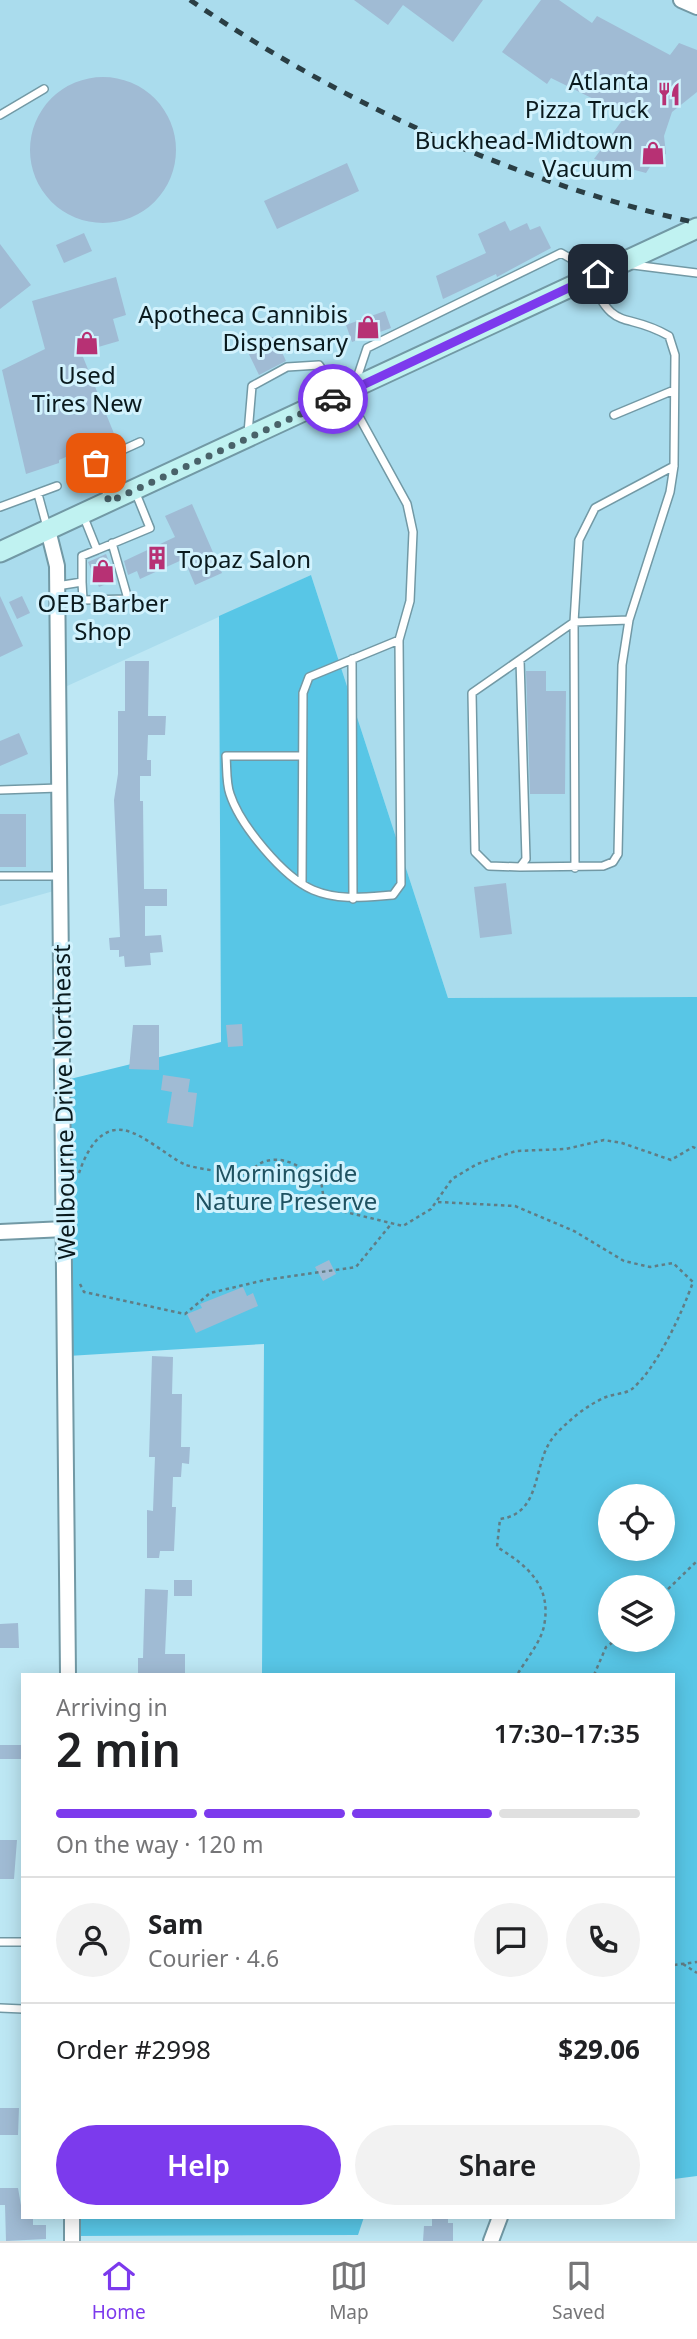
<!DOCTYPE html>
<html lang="en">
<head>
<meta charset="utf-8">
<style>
  :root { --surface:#fff; --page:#f2f2f2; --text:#202124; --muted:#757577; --line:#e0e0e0; --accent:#7c3aed }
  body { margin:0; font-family:"Noto Sans",sans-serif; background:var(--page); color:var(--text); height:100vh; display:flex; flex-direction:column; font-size:26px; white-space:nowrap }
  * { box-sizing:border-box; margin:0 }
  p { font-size:23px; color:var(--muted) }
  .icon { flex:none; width:38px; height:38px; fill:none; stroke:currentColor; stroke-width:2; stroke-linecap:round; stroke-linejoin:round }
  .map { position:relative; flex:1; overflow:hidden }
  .side { position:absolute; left:21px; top:1673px; width:654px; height:546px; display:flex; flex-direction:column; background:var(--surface); border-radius:0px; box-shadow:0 4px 18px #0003 }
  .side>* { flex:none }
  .fabs { position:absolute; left:598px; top:1484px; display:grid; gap:14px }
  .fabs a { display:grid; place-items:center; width:77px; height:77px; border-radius:50%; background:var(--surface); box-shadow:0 4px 18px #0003; font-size:35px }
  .pin { position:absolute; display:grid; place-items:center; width:60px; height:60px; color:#fff; margin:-30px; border-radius:14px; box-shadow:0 4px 10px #0006 }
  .courier { position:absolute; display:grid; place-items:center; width:70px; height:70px; margin:-35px; border:5px solid #7c3aed; border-radius:50%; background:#fff; color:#222; box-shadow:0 2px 9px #0007 }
  .headline em { font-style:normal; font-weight:600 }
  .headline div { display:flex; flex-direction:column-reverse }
  .headline { display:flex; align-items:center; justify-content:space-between; height:119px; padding:0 35px }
  h1 { font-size:46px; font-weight:600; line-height:52px }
  .bar { display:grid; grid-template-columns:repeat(4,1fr); gap:10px 7px; align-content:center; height:84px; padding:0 35px }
  .bar i { height:9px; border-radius:5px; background:var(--line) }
  .bar .active { background:var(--accent) }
  .bar p { grid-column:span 4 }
  .line { display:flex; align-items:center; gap:18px; padding:0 35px; border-top:2px solid var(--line) }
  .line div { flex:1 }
  .round { display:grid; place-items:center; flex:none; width:74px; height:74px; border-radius:37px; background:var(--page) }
  .action { display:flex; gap:14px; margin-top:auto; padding:14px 35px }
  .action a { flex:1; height:80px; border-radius:42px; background:var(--accent); color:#fff; font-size:28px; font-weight:600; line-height:80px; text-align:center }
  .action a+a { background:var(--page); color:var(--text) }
  .menu { display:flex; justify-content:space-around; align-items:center; height:98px; border-top:2px solid var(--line); background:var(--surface); font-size:19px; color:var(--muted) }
  .menu a { display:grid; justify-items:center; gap:4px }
  .menu .active { color:var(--accent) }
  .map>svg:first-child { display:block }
  .built { fill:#aadced }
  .green { fill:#58c6e6; fill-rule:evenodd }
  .building { fill:#a0bbd4 }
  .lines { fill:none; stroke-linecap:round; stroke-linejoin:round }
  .service-casing { stroke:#7299a5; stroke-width:10 }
  .minor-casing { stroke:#7299a5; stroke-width:18 }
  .secondary-casing { stroke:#7299a5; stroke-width:23 }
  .path { stroke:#607d85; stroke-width:2.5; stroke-dasharray:3.5 3.5; stroke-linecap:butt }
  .service { stroke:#fff; stroke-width:7 }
  .minor { stroke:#fff; stroke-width:14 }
  .secondary { stroke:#c0f2f1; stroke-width:19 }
  .rail { stroke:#2a3e44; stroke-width:5; stroke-dasharray:9 9; stroke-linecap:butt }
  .done { stroke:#496269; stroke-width:7; stroke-dasharray:0 12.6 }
  .route { stroke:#7c3aed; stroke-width:9 }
  .labels { text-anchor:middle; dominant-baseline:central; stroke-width:6; stroke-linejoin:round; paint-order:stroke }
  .poi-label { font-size:24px; fill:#0a1a1e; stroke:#d1f2fd; text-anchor:end }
  .street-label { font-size:24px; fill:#0a1a1e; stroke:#d1f2fd }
  .park-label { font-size:24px; fill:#1f5261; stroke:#d1f2fd }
</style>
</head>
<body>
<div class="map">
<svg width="697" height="2241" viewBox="0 0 697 2241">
  <rect width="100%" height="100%" fill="#bde7f4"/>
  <path class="built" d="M0,0h697v997l-249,1 -137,-423 -257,117 7,197 -61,17z"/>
  <path class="green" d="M311,575l137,423 249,-1v1179l-23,3v-504h-412l2,-331 -196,12 -2,-276 155,-38 -2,-426zM611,1496h52v53h-52zM611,1587h52v53h-52z
    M69,2217h295l-6,18 -289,1z"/>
  <path class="building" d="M354,0h129l-30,42 -50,-37 -15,20z
    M541,0h18l33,23 5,-7 73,39 9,-12 18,7v42l-25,20 -8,24 2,18 -11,5 -9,14 -52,-14 32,-44 -75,-37 -4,6 -45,-32z
    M30 150a73 73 0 1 1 146 0a73 73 0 1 1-146 0Z
    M347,163l12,28 -82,38 -13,-28z
    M505,221l5,10 17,-8 3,7 10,-4 11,22 -54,29 -1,-3 -53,25 -7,-23 50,-23 -8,-19z
    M84,233l8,18 -28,12 -8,-18z
    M0,244l31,41 -31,24z
    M116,277l10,38 -13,4 6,22 -38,11 34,84 -56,24v3l-33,11 -24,-104 43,-21 -13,-48z
    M385,311l6,17 -39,14 -6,-17z
    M275,337l11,24 -27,14 -18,-37z
    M192,504l30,69 -27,12 -11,-26 -44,20 -3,-8 -9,4 -4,-14 51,-24 -10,-21z
    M106,554l10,26 -17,7 -11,-25z
    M0,596l23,50 -23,11z
    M22,596l8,17 -13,6 -8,-17z
    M125,661h24l-1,55h18l-1,19h-17l-1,25h4v16h-11v25h3l1,88h23v17h-22v30l16,-1 2,17 -13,1 1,12 -26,2 -1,-11 -5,1v-7h-9l-1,-12 11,-1 -6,-137 4,-26v-63h7z
    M526,671h20v20h20l-1,103h-35z
    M19,733l9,21 -28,12v-25z
    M0,814h26v53h-26z
    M506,883l6,51 -32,4 -6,-51z
    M242,1024l1,22 -15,1 -2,-22z
    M133,1025h26v45l-30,-1z
    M163,1075l27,4 -2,13 9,1 -4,34 -26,-4 5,-31 -11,-2z
    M329,1260l7,14 -13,7 -8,-14z
    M243,1287l4,9 6,-3 5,13 -62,27 -9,-19 15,-6 -2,-4z
    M152,1356l21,1 -1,37h10l-1,53h9l-1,17 -7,-1 -1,14h-8l-1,30h4l-2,44h-14l-1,7h-12v-48l6,1 2,-54h-6z
    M174,1580h18v16h-18z
    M145,1589l23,1 -3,64h20v21h-47v-17h5z
    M18,1623l1,25h-19v-24z
    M0,1745h22v14h-22z
    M0,1840h17l-3,39h-14z
    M0,2108h19l-1,27h-18z
    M0,2188h18l5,29h10v8h13v14l-40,2 -1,-36h-5z
    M432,2217h16v6h5v18h-30l1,-15h8z"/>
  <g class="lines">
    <g class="service-casing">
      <path id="service" d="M0,115l44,-26
        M633,265l64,8
        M355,384l12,-36 194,-95 33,19
        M614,415l60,-25
        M248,433l4,-47 35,-19 32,-2 19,27
        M74,471l22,-9
        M38,494l9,33
        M108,498l-12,-36 44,-20
        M0,507l57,-21
        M83,515l14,35 53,-22 -15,-37
        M82,582v-26l15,-6
        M57,586l25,-4 1,18 45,-1 -16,-56
        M352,659l1,240
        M520,660l6,199 -6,8 -31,-1 -14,-14 -3,-159 102,-71 55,-2
        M302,756h-76c1,12 0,27 4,38 10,31 53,83 83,96 26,11 53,7 80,5l8,-11 -2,-244 11,-39 3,-69 -6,-28 -61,-111
        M0,790l59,-2
        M520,867l83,-1 10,-4 5,-8 4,-189 7,-45 41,-128 4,-26 1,-111 -6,-19c-45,-26 -54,-1 -79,-58
        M575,868l-1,-246 5,-82 16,-32 79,-42
        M0,876h60
        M302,884l1,-191 6,-16 90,-37
        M0,1942h23
        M0,2008l23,1"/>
    </g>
    <g class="minor-casing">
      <path id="minor" d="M681,0l16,7
        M48,530l9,36 11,1109
        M0,1232l65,-3
        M72,2217v24
        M491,2241l9,-24"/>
    </g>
    <g class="secondary-casing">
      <path id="secondary" d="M0,552l697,-324"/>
    </g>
    <path class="path" d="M79,1173c6,-17 16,-40 36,-43 21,-4 52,27 71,35 9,3 50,10 58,8 7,-1 12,-8 19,-11 22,-8 41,7 58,19l4,26 78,19 28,-17 21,-30 25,-15 39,-13 50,-2 38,-9 18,3 49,17 22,-13 4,2
      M438,1202l77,4 59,25 50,30 26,6 23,-4 20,19c-11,31 -36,86 -61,107 -7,5 -18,5 -26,8 -19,8 -37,23 -51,38 -24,27 -11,78 -55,84l-3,28c31,19 55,39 47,79 -3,16 -19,35 -27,49
      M80,1284l4,8 101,22 25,-21 55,-13 91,-13 36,-44
      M663,1594l34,-33
      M594,1675l12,-28 10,-7
      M683,1964l14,9
      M674,1965l23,-3"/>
    <use href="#service" class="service"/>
    <use href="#minor" class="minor"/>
    <use href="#secondary" class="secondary"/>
    <path class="rail" d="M190,0c154,105 325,182 507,223"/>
  </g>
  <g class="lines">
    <path class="done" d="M96,463l13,39 224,-103"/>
    <path class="route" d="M333,399l265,-125"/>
  </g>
  <defs>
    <g id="restaurant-bare" transform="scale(1.89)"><path d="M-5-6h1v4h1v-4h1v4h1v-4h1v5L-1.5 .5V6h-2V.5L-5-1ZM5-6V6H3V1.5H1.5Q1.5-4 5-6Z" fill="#b73174" stroke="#d1f2fd" stroke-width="2.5" paint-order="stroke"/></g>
    <g id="shop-bare" transform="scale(1.89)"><path d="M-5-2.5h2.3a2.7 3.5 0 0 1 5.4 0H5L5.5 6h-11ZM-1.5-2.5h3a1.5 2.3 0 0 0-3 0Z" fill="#b73174" stroke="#d1f2fd" stroke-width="2.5" paint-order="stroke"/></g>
    <g id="building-bare" transform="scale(1.89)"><path d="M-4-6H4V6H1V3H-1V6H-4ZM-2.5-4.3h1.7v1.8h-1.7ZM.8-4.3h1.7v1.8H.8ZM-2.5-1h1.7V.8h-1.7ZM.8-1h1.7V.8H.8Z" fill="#b73174" stroke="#d1f2fd" stroke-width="2.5" paint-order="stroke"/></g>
  </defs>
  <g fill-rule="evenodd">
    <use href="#restaurant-bare" x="669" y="94"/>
    <use href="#shop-bare" x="653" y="153"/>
    <use href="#shop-bare" x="368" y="327"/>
    <use href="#shop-bare" x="87" y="343"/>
    <use href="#building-bare" x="157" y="558"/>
    <use href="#shop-bare" x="103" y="571"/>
  </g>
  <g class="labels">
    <g class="poi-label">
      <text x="649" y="80">Atlanta<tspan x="649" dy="28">Pizza Truck</tspan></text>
      <text x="633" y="139">Buckhead-Midtown<tspan x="633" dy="28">Vacuum</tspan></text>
      <text x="348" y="313">Apotheca Cannibis<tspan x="348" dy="28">Dispensary</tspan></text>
      <text x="87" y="374" text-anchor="middle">Used<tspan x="87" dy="28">Tires New</tspan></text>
      <text x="177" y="558" text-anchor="start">Topaz Salon</text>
      <text x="103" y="602" text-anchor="middle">OEB Barber<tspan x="103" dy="28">Shop</tspan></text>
    </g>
    <g class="street-label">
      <text transform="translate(63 1102) rotate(-91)">Wellbourne Drive Northeast</text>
    </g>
    <g class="park-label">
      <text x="286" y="1172">Morningside<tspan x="286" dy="28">Nature Preserve</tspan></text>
    </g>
  </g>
</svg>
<div class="fabs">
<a><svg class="icon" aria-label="locate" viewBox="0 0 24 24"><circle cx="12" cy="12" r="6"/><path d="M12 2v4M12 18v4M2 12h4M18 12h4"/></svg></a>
<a><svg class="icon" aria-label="layers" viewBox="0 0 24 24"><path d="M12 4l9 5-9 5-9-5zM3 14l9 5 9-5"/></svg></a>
</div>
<div class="pin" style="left:96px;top:463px;background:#ea580c"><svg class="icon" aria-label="bag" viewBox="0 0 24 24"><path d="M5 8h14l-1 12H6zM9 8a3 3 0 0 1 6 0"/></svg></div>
<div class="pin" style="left:598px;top:274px;background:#1f2937"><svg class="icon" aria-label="home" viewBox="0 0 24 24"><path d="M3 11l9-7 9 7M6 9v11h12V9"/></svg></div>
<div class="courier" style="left:333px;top:399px"><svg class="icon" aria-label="car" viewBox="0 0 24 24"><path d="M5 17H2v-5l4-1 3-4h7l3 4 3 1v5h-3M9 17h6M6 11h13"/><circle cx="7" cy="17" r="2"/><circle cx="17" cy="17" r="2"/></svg></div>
<section class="side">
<div class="headline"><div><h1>2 min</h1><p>Arriving in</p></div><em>17:30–17:35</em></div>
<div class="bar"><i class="active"></i><i class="active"></i><i class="active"></i><i></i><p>On the way · 120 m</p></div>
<div class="line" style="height:126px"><a class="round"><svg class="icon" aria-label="person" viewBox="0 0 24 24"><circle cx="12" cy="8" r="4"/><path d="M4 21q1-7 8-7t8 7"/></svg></a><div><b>Sam</b><p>Courier · 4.6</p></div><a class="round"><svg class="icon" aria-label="chat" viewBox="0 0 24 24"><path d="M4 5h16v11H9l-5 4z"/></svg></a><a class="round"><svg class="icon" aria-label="phone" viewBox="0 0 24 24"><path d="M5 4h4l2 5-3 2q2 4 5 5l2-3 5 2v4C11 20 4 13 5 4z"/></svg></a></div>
<div class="line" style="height:91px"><div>Order #2998</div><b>$29.06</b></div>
<div class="action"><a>Help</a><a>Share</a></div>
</section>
</div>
<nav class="menu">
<a class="active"><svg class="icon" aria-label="home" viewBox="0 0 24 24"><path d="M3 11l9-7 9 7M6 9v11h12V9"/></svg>Home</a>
<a><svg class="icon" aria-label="map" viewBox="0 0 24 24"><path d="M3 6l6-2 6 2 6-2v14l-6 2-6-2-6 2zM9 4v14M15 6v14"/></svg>Map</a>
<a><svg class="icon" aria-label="saved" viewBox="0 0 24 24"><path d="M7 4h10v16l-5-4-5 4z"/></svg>Saved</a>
</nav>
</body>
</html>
